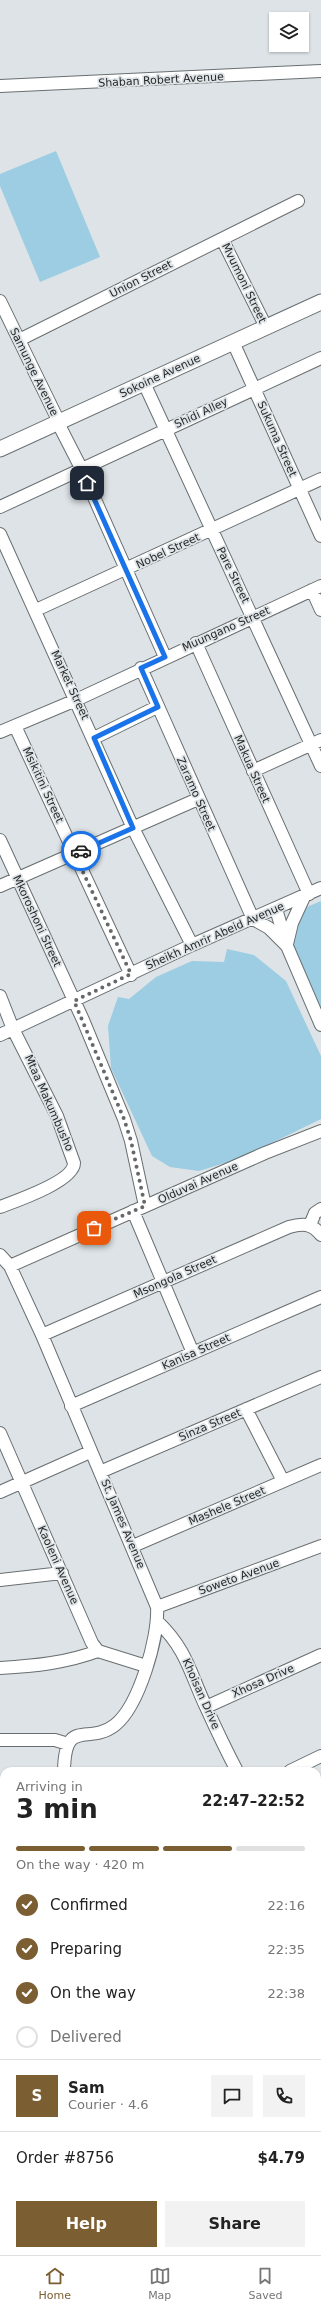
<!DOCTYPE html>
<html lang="en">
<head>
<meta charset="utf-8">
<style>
  :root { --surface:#fff; --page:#f2f2f2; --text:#222; --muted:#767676; --line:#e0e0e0; --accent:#7b5e31 }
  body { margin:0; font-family:"DejaVu Sans",sans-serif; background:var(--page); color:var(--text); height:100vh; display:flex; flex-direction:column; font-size:15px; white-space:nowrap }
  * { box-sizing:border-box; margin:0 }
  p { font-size:13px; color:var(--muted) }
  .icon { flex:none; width:22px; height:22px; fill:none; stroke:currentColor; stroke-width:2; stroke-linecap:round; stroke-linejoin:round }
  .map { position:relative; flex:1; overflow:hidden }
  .details { position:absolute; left:0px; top:1767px; width:321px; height:488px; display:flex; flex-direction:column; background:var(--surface); border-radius:12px 12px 0 0; box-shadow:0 1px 3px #0004 }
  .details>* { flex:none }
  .buttons { position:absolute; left:269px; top:12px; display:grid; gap:8px }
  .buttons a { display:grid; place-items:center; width:40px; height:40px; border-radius:0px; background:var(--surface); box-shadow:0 1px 3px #0004; font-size:20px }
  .pin { position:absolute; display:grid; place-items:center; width:34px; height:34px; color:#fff; margin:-17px; border-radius:8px; box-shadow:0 2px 6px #0006 }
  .courier { position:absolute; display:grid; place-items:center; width:40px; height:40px; margin:-20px; border:3px solid #1a73e8; border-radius:50%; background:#fff; color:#222; box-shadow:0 1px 5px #0007 }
  .overview em { font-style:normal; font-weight:800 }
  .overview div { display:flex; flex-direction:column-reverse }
  .overview { display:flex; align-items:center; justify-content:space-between; height:68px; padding:0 16px }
  h1 { font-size:26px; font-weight:800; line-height:30px }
  .bar { display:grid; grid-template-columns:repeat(4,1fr); gap:6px 4px; align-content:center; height:48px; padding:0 16px }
  .bar i { height:5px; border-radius:3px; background:var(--line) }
  .bar .selected { background:var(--accent) }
  .bar p { grid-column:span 4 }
  .line { display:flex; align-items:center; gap:10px; padding:0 16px; border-top:1px solid var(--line) }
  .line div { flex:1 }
  .round { display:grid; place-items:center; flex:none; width:42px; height:42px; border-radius:0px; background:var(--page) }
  ol { padding:0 16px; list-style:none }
  li { display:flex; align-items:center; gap:12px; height:44px }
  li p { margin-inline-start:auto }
  li .icon { padding:4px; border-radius:50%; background:var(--accent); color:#fff; stroke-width:4 }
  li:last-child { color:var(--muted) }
  li i { width:22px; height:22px; border:2px solid var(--line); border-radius:50% }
  .primary-button { display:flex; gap:8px; margin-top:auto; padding:8px 16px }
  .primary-button a { flex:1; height:46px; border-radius:0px; background:var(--accent); color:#fff; font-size:16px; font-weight:800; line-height:46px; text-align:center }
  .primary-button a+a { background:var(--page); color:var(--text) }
  .dock { display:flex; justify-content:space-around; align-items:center; height:56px; border-top:1px solid var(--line); background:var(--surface); font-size:11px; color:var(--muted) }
  .dock a { display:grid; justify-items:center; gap:2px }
  .dock .selected { color:var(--accent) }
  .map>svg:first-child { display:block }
  .green { fill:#9ccde2 }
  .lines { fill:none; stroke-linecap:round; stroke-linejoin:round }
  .minor-casing { stroke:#696f71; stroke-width:14 }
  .major-casing { stroke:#696f71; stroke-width:17 }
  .highway-casing { stroke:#696f71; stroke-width:19 }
  .minor { stroke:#fff; stroke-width:12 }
  .major { stroke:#fff; stroke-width:15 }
  .highway { stroke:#fff; stroke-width:17 }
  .done { stroke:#66696b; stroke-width:4; stroke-dasharray:0 7.2 }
  .route { stroke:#1a73e8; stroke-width:5 }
  .labels { text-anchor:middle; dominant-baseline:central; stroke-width:3.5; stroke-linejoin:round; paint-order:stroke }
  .street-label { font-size:11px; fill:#262829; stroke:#dde3e6 }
</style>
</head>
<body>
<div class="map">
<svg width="321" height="2255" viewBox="0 0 321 2255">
  <rect width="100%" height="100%" fill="#dde3e6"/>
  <path class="green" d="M56,151l44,106 -60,25 -40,-96v-12z
    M321,901v119l-34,-73 15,-38z
    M227,949l27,6 32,26 35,75v63l-80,39 -42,13 -29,-4 -18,-11 -41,-88 -3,-42 10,-29 11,2 27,-22 36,-16 32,1z
    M321,1814v45l-4,2v-45z"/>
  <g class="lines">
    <g class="minor-casing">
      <path id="minor" d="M0,86l321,-15
        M222,239l44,88
        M0,301l59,121
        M19,340l279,-139
        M233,342l88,194
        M144,383l177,383
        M58,423l23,45 84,189
        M0,507l321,-149
        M0,534l133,294 59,117
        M312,590l9,20
        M36,610l285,-131
        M196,643l113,251
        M141,668l112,251 16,9 18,18
        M15,726l116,249
        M0,732l76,-32 245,-114
        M94,738l63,-31
        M253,771l68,-31
        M0,840l83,180 41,99 7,22 14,65
        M0,886l198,-87
        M276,909l11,37 34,79
        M287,944l5,-21 12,-26
        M0,996l13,33 44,87 17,47c0,18 -58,38 -74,44
        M0,1035l192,-90 129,-57
        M133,1211l60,142
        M310,1225l5,-12 6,-4
        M0,1255l10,11 32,69 115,272c2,30 -18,99 -42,118 -27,21 -50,-9 -51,46
        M10,1266l255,-113 56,-22
        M42,1335l247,-108c13,-4 23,-4 32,8
        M71,1406l250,-109
        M246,1409l37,72
        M0,1433l92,210 6,8 48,15
        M100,1472l221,-95
        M0,1492l90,-40
        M133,1546l188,-81
        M0,1580l62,-7
        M157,1607l164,-61
        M158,1622c29,28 32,51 48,85 10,22 20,43 31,64
        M0,1668c34,-2 66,-5 98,-17
        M206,1707l115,-52
        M0,1740h55l13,4
        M290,1771l31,-15
        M0,1864l4,1
        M317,1930l4,3
        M0,1961l4,-7
        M317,1984l4,-1
        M0,2030l4,-6
        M0,2087l4,1
        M317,2206l4,1"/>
    </g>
    <g class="major-casing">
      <path id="major" d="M0,449l321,-147"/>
    </g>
    <g class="highway-casing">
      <path id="highway" d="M317,2055l4,-2
        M317,2068l4,-2
        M0,2178l4,-1
        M0,2192l4,-2"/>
    </g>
    <use href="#minor" class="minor"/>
    <use href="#major" class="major"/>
    <use href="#highway" class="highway"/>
  </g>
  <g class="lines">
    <path class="done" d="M81,851l-7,2 57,121 -57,27 50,118 7,22 14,65 -51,22"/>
    <path class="route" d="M81,851l52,-23 -39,-90 64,-31 -17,-39 24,-11 -78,-174"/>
  </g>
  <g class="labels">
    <g class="street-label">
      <text transform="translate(161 80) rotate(-3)">Shaban Robert Avenue</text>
      <text transform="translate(141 279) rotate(-27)">Union Street</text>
      <text transform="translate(244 283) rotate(64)">Mvumoni Street</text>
      <text transform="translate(34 372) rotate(64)">Samunge Avenue</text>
      <text transform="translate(160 376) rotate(-25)">Sokoine Avenue</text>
      <text transform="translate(201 413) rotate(-25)">Shidi Alley</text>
      <text transform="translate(277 439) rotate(66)">Sukuma Street</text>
      <text transform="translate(168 551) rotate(-25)">Nobel Street</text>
      <text transform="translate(233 575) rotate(64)">Pare Street</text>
      <text transform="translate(226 629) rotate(-24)">Muungano Street</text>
      <text transform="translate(70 685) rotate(65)">Market Street</text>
      <text transform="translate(252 769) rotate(66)">Makua Street</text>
      <text transform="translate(43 785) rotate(65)">Msikitini Street</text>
      <text transform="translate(196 794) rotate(66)">Zaramo Street</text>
      <text transform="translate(37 921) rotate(65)">Mkoroshoni Street</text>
      <text transform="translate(215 936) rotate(-24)">Sheikh Amrir Abeid Avenue</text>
      <text transform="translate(49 1103) rotate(66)">Mtaa Makumbusho</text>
      <text transform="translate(198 1183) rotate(-24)">Olduvai Avenue</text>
      <text transform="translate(175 1277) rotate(-24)">Msongola Street</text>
      <text transform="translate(196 1352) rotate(-24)">Kanisa Street</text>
      <text transform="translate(210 1425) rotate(-23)">Sinza Street</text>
      <text transform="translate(227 1506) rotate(-23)">Mashele Street</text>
      <text transform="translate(123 1524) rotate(67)">St. James Avenue</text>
      <text transform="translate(58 1565) rotate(66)">Kaoleni Avenue</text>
      <text transform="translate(239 1577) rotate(-20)">Soweto Avenue</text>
      <text transform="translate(263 1681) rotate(-24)">Xhosa Drive</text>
      <text transform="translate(201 1694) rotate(66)">Khoisan Drive</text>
    </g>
  </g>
</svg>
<div class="buttons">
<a><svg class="icon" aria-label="layers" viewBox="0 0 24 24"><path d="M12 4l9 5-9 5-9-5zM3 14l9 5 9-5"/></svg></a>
</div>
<div class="pin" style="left:94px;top:1228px;background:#ea580c"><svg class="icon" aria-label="bag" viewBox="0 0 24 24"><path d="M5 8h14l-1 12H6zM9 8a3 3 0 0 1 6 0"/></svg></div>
<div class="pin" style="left:87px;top:483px;background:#1f2937"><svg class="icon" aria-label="home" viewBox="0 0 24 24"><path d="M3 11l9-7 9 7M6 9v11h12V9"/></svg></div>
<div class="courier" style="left:81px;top:851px"><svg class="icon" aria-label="car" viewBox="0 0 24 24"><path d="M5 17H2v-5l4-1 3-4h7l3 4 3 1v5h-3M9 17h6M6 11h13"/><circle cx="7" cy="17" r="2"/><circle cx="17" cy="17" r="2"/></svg></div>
<section class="details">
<div class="overview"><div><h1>3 min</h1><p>Arriving in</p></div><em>22:47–22:52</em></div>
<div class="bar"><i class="selected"></i><i class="selected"></i><i class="selected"></i><i></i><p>On the way · 420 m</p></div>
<ol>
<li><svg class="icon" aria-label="check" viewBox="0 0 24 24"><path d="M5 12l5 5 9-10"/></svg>Confirmed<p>22:16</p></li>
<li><svg class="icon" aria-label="check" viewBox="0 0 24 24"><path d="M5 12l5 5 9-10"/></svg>Preparing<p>22:35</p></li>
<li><svg class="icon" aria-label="check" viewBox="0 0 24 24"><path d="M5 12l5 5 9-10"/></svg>On the way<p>22:38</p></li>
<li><i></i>Delivered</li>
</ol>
<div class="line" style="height:72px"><b class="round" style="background:var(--accent);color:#fff">S</b><div><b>Sam</b><p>Courier · 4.6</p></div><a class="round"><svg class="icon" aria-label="chat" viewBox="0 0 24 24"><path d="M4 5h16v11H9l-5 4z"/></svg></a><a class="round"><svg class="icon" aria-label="phone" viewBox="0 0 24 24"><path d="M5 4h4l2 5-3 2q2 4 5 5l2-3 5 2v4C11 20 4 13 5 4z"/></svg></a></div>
<div class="line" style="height:52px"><div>Order #8756</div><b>$4.79</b></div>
<div class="primary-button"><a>Help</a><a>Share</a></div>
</section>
</div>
<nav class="dock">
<a class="selected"><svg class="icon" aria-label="home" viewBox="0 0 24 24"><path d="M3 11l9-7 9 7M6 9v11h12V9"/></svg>Home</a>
<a><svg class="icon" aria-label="map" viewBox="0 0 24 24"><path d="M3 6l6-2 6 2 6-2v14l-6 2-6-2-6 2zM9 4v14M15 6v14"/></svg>Map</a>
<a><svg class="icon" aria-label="saved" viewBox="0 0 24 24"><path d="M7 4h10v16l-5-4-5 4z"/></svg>Saved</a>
</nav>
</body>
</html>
